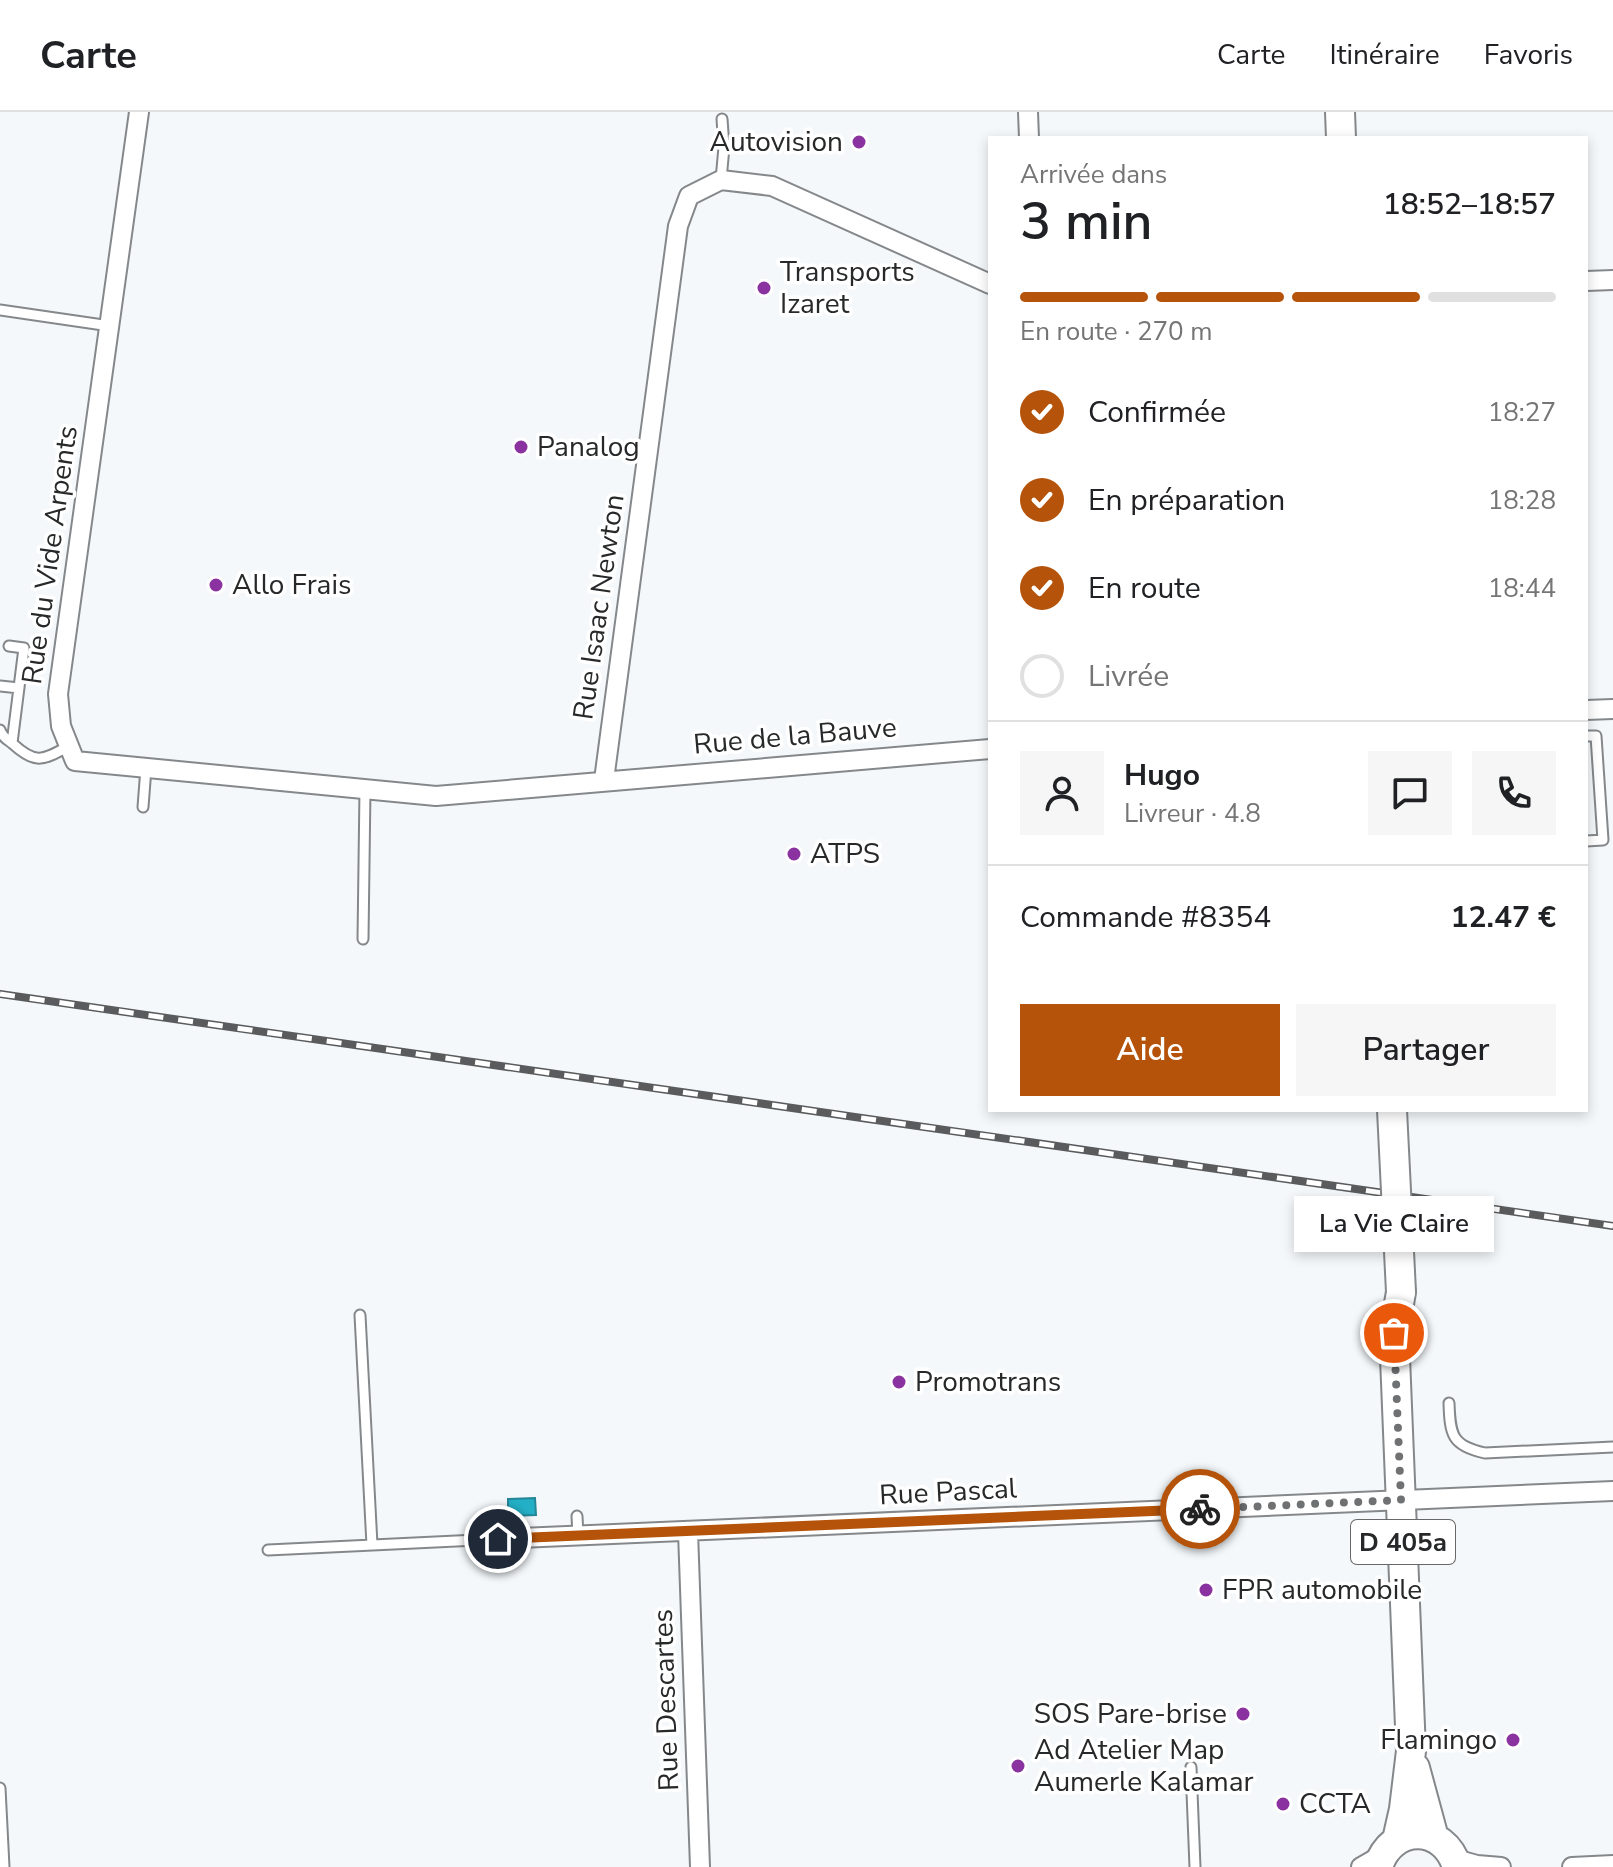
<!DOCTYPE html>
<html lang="fr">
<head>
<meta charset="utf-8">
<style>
  :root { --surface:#fff; --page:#f6f6f6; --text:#202124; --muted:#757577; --line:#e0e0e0; --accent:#b45309 }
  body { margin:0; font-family:"Nunito Sans",sans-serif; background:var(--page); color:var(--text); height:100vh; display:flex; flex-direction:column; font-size:30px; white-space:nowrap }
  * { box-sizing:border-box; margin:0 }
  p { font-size:26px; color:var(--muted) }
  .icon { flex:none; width:44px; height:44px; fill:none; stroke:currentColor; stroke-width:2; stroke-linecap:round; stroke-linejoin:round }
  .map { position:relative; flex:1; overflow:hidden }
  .side { position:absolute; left:988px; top:24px; width:600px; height:976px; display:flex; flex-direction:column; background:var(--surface); border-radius:0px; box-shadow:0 4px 12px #0003 }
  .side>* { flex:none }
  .pin { position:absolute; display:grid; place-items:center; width:68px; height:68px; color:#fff; margin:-34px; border:4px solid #fff; border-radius:50%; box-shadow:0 2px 8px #0007 }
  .courier { position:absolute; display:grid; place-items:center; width:80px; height:80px; margin:-40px; border:6px solid #b45309; border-radius:50%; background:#fff; color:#222; box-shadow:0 2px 10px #0007 }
  .bubble { position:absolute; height:56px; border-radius:0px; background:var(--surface); box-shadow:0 4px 12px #0003; font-size:26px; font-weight:600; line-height:56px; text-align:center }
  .summary em { font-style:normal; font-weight:600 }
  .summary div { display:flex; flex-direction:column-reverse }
  .summary { display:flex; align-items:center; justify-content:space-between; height:136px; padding:0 32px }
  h1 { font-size:52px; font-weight:600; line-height:60px }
  .bar { display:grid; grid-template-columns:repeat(4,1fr); gap:12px 8px; align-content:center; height:96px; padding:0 32px }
  .bar i { height:10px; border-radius:6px; background:var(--line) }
  .bar .active { background:var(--accent) }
  .bar p { grid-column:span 4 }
  .line { display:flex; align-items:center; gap:20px; padding:0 32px; border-top:2px solid var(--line) }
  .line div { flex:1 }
  .round { display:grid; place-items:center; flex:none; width:84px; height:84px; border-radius:0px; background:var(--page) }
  ol { padding:0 32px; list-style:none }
  li { display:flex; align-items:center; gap:24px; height:88px }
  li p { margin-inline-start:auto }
  li .icon { padding:8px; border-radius:50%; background:var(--accent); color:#fff; stroke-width:4 }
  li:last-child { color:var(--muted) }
  li i { width:44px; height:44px; border:4px solid var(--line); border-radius:50% }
  .cta { display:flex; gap:16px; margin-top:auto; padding:16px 32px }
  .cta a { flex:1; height:92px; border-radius:0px; background:var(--accent); color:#fff; font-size:32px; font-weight:600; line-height:92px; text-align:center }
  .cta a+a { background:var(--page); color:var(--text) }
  header { display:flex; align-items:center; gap:48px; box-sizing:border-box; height:112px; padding:0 40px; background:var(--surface); border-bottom:2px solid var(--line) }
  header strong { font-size:38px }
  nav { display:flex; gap:44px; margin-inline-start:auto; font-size:28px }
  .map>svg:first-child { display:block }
  .water { fill:#23afc6; stroke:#248697; stroke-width:2 }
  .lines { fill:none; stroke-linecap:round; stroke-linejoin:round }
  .lane-casing { stroke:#85888b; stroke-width:13 }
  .street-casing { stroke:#85888b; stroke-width:22 }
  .primary-casing { stroke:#85888b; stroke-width:32 }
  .lane { stroke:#fff; stroke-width:9 }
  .street { stroke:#fff; stroke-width:18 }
  .primary { stroke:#fff; stroke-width:28 }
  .rail-casing { stroke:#595b5c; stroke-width:8 }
  .rail { stroke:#fff; stroke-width:5; stroke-dasharray:15; stroke-linecap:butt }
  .primary-bridge-casing { stroke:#85888b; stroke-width:32; stroke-linecap:butt }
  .primary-bridge { stroke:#fff; stroke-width:28 }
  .done { stroke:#6f7172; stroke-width:8; stroke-dasharray:0 14.4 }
  .route { stroke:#b45309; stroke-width:10 }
  .poi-dot { fill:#8a329f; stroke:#fff; stroke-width:3 }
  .labels { text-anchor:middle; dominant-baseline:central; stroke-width:7; stroke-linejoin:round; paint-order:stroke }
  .shield { fill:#fff; stroke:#686869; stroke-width:2 }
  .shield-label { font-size:26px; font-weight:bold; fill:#272829 }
  .poi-label { font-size:28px; fill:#272829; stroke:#fff; text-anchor:start }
  .street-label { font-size:28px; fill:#272829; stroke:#fff }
</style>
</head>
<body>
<header>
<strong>Carte</strong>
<nav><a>Carte</a><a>Itinéraire</a><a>Favoris</a></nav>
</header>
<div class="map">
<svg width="1613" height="1755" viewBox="0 0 1613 1755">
  <rect width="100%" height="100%" fill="#f4f8fa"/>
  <path class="water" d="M535,1386l1,17 -28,1v-17z"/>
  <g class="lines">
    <g class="lane-casing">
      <path id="lane" d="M721,68l3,-33 -2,-28
        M0,198l110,16
        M9,534l15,2 -12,95
        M0,574l19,2
        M0,618c3,8 7,9 13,14 23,21 30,16 56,2
        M1586,624h10l7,104 -17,1
        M143,695l3,-39
        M363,827l2,-150
        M360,1203l12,230
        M1449,1291c1,32 3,43 36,50l128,-6
        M577,1404l1,20
        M268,1438l230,-11
        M1191,1655l4,100
        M0,1676l4,79"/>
    </g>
    <g class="street-casing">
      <path id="street" d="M139,0l-81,582 3,32 14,35 361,35 554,-47
        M1028,0l1,26
        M1586,169l27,-1
        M1586,598l27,-1
        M604,668l74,-554 11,-30 32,-16 51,6 218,98
        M688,1420l12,335
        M498,1427l1115,-48
        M1455,1747l22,6 24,2
        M1361,1755l21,-12
        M1572,1755l41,-2"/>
    </g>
    <g class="primary-casing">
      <path id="primary" d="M1340,0l1,26
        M1415,1656l19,70
        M1397,1728l7,-31 7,-58 -17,-418 7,-41
        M1378,1755c13,-43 66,-44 79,0"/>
    </g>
    <use href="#lane" class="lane"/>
    <use href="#street" class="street"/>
    <use href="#primary" class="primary"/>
    <g class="rail-casing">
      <path id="rail" d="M0,882l1613,232"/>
    </g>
    <use href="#rail" class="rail"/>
    <g class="primary-bridge-casing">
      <path id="primary-bridge" d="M1392,998l9,182"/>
    </g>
    <use href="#primary-bridge" class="primary-bridge"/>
  </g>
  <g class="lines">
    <path class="done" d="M1200,1397l201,-9 -7,-167"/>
    <path class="route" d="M498,1427l702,-30"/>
  </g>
  <g class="poi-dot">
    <circle cx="859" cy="30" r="8"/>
    <circle cx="764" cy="176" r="8"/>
    <circle cx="521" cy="335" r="8"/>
    <circle cx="216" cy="473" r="8"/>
    <circle cx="794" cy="742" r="8"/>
    <circle cx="899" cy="1270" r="8"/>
    <circle cx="1206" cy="1478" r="8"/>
    <circle cx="1243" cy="1602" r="8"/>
    <circle cx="1513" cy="1628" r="8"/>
    <circle cx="1018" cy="1654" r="8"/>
    <circle cx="1283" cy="1692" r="8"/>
  </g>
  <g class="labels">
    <rect class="shield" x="1351" y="1408" width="104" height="44" rx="6"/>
    <g class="shield-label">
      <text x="1403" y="1430">D 405a</text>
    </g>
    <g class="poi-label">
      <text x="843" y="30" text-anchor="end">Autovision</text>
      <text x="780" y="160">Transports<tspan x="780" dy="32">Izaret</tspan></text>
      <text x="537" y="335">Panalog</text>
      <text x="232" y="473">Allo Frais</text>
      <text x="810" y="742">ATPS</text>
      <text x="915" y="1270">Promotrans</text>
      <text x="1222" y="1478">FPR automobile</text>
      <text x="1227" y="1602" text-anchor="end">SOS Pare-brise</text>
      <text x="1497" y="1628" text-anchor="end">Flamingo</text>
      <text x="1034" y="1638">Ad Atelier Map<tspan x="1034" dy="32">Aumerle Kalamar</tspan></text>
      <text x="1299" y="1692">CCTA</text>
    </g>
    <g class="street-label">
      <text transform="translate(50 443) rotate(-82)">Rue du Vide Arpents</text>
      <text transform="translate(599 495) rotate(-82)">Rue Isaac Newton</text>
      <text transform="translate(795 624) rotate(-5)">Rue de la Bauve</text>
      <text transform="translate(948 1380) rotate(-3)">Rue Pascal</text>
      <text transform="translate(666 1588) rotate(-92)">Rue Descartes</text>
    </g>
  </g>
</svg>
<div class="pin" style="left:1394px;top:1221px;background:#ea580c"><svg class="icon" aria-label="bag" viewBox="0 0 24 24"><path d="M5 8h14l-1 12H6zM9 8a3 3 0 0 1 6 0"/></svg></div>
<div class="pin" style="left:498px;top:1427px;background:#1f2937"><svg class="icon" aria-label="home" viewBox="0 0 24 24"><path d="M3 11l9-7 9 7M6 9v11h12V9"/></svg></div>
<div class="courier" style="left:1200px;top:1397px"><svg class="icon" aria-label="bike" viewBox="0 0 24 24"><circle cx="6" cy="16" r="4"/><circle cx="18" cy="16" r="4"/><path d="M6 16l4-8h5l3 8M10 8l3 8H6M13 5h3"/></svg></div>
<div class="bubble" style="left:1294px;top:1084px;width:200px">La Vie Claire</div>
<section class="side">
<div class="summary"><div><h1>3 min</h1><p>Arrivée dans</p></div><em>18:52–18:57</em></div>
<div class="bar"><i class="active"></i><i class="active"></i><i class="active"></i><i></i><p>En route · 270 m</p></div>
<ol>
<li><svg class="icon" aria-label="check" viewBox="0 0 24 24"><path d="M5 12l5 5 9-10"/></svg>Confirmée<p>18:27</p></li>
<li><svg class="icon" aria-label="check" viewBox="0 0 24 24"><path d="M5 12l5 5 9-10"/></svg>En préparation<p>18:28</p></li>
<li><svg class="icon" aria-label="check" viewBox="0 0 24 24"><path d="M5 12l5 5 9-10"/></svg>En route<p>18:44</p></li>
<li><i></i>Livrée</li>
</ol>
<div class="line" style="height:144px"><a class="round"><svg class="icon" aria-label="person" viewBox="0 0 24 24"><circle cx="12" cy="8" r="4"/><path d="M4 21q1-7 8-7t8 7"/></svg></a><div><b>Hugo</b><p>Livreur · 4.8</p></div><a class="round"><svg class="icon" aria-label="chat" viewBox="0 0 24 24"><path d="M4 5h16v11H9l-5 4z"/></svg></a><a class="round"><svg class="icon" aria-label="phone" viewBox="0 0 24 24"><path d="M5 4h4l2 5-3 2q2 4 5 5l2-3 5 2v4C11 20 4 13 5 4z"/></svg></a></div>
<div class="line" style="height:104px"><div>Commande #8354</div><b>12.47 €</b></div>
<div class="cta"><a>Aide</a><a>Partager</a></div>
</section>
</div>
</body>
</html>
